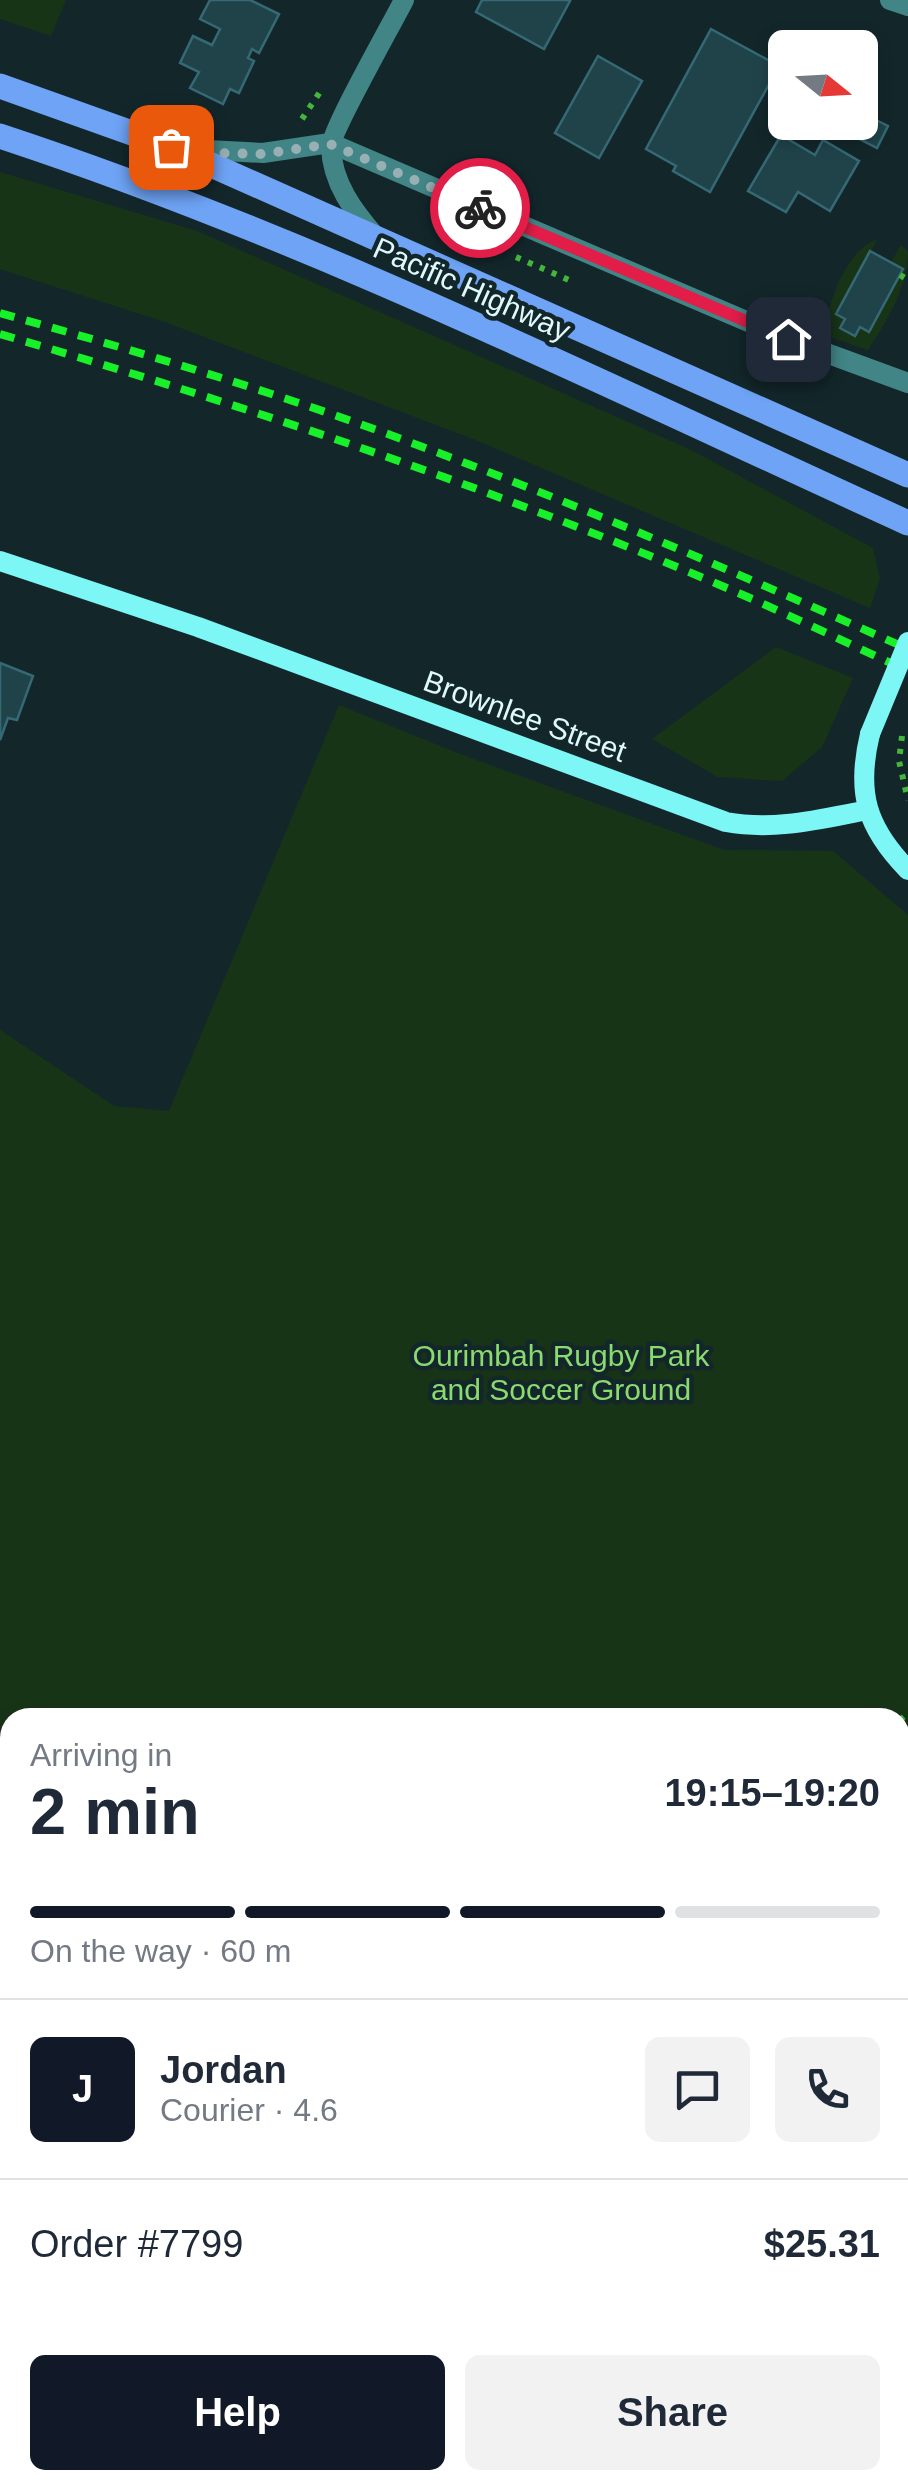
<!DOCTYPE html>
<html lang="en">
<head>
<meta charset="utf-8">
<style>
  :root { --surface:#fff; --page:#f2f2f3; --text:#1f2937; --muted:#747a83; --line:#e0e1e3; --accent:#111827 }
  body { margin:0; font-family:Arial,sans-serif; background:var(--page); color:var(--text); height:100vh; display:flex; flex-direction:column; font-size:38px; white-space:nowrap }
  * { box-sizing:border-box; margin:0 }
  p { font-size:32px; color:var(--muted) }
  .icon { flex:none; width:55px; height:55px; fill:none; stroke:currentColor; stroke-width:2; stroke-linecap:round; stroke-linejoin:round }
  .map { position:relative; flex:1; overflow:hidden }
  .drawer { position:absolute; left:0px; top:1708px; width:910px; height:782px; display:flex; flex-direction:column; background:var(--surface); border-radius:30px 30px 0 0; box-shadow:0 5px 15px #0003 }
  .drawer>* { flex:none }
  .needle { width:65px; rotate:108deg }
  .fabs { position:absolute; left:768px; top:30px; display:grid; gap:20px }
  .fabs a { display:grid; place-items:center; width:110px; height:110px; border-radius:15px; background:var(--surface); box-shadow:0 5px 15px #0003; font-size:50px }
  .pin { position:absolute; display:grid; place-items:center; width:85px; height:85px; color:#fff; margin:-42px; border-radius:20px; box-shadow:0 5px 15px #0006 }
  .courier { position:absolute; display:grid; place-items:center; width:100px; height:100px; margin:-50px; border:8px solid #e11d48; border-radius:50%; background:#fff; color:#222; box-shadow:0 2px 12px #0007 }
  .summary em { font-style:normal; font-weight:700 }
  .summary div { display:flex; flex-direction:column-reverse }
  .summary { display:flex; align-items:center; justify-content:space-between; height:170px; padding:0 30px }
  h1 { font-size:65px; font-weight:700; line-height:75px }
  .bar { display:grid; grid-template-columns:repeat(4,1fr); gap:15px 10px; align-content:center; height:120px; padding:0 30px }
  .bar i { height:12px; border-radius:8px; background:var(--line) }
  .bar .on { background:var(--accent) }
  .bar p { grid-column:span 4 }
  .line { display:flex; align-items:center; gap:25px; padding:0 30px; border-top:2px solid var(--line) }
  .line div { flex:1 }
  .round { display:grid; place-items:center; flex:none; width:105px; height:105px; border-radius:15px; background:var(--page) }
  .button { display:flex; gap:20px; margin-top:auto; padding:20px 30px }
  .button a { flex:1; height:115px; border-radius:15px; background:var(--accent); color:#fff; font-size:40px; font-weight:700; line-height:115px; text-align:center }
  .button a+a { background:var(--page); color:var(--text) }
  .map>svg:first-child { display:block }
  .green { fill:#183417; fill-rule:evenodd }
  .lines { fill:none; stroke-linecap:round; stroke-linejoin:round }
  .stream { stroke:#0f4832; stroke-width:11 }
  .building { fill:#20434a; stroke:#346975; stroke-width:2.5 }
  .path { stroke:#44b63a; stroke-width:6; stroke-dasharray:5 8; stroke-linecap:butt }
  .lane { stroke:#428586; stroke-width:20 }
  .street { stroke:#428586; stroke-width:20 }
  .secondary { stroke:#7df6f6; stroke-width:20 }
  .primary { stroke:#6ea3f5; stroke-width:25 }
  .rail { stroke:#18f02a; stroke-width:8; stroke-dasharray:15 12; stroke-linecap:butt }
  .secondary-bridge { stroke:#7df6f6; stroke-width:20 }
  .done { stroke:#98b0b4; stroke-width:10; stroke-dasharray:0 18 }
  .route { stroke:#e11d48; stroke-width:12 }
  .labels { text-anchor:middle; dominant-baseline:central; stroke-width:9; stroke-linejoin:round; paint-order:stroke }
  .street-label { font-size:30px; fill:#dffafd; stroke:#13272b }
  .park-label { font-size:30px; fill:#8bda6e; stroke:#13272b }
</style>
</head>
<body>
<div class="map">
<svg width="908" height="2488" viewBox="0 0 908 2488">
  <rect width="100%" height="100%" fill="#13272b"/>
  <path class="green" d="M0,0h66l-15,36 -51,-17z
    M0,172l197,59 494,219 182,98 7,31 -10,29 -392,-167 -313,-119 -165,-53z
    M877,240l-41,73 9,6 -5,9 15,8 5,-9 10,4 33,-62 -12,-7 10,-17 7,6c0,36 -21,70 -40,99l-44,-15c3,-29 22,-87 53,-95z
    M776,647l77,31 -31,69 -40,34 -64,-4 -66,-38z
    M339,705l121,49 264,96 109,1 75,64v1573h-908v-1458l114,76 55,5zM10,1718h890v762h-890z"/>
  <g class="lines">
    <path class="stream" d="M0,2055l10,9
      M0,2165l10,-7"/>
  </g>
  <path class="building" d="M210,0h40l29,14 -20,39 -7,-4 -4,9 6,3 -15,32 -9,-4 -7,15 -33,-16 9,-16 -19,-9 13,-27 19,9 8,-16 -20,-10z
    M482,0h85l3,1 -26,48 -68,-37z
    M711,29l68,37 -69,126 -37,-21 3,-5 -30,-17z
    M598,56l44,25 -43,77 -44,-25z
    M860,112l28,14 -11,22 -33,-17 4,-9h12z
    M781,135l34,20 8,-15 36,21 -29,50 -32,-19 -12,20 -38,-21z
    M870,251l33,18 -34,63 -9,-5 -5,9 -15,-8 5,-9 -9,-5z
    M0,663l33,13 -16,44 -9,-2 -8,22z"/>
  <g class="lines">
    <path class="path" d="M302,119l18,-27
      M516,257l53,23
      M900,275l8,5
      M902,736l-3,25 9,39
      M900,1720l8,-7
      M900,2215l8,7"/>
    <path class="lane" d="M890,0l18,6"/>
    <path class="street" d="M330,143l458,196 120,44
      M188,149l75,4 67,-10
      M376,237c-22,-25 -44,-54 -45,-90 -1,-14 62,-125 73,-147"/>
    <path class="secondary" d="M0,561l198,66 528,195c49,9 94,-3 142,-12
      M870,734c-14,58 -4,93 38,136"/>
    <path class="primary" d="M0,86l171,61 737,328
      M0,136c313,103 609,251 908,387"/>
    <path class="rail" d="M0,313c136,38 272,78 404,127 171,63 338,135 504,209
      M0,334c250,73 497,155 736,258 58,25 115,53 172,79"/>
    <path class="secondary-bridge" d="M870,734l38,-92"/>
  </g>
  <g class="lines">
    <path class="done" d="M171,147l40,6 52,1 67,-10 150,64"/>
    <path class="route" d="M480,208l308,131"/>
  </g>
  <g class="labels">
    <g class="street-label">
      <text transform="translate(472 289) rotate(24)">Pacific Highway</text>
      <text transform="translate(525 716) rotate(20)">Brownlee Street</text>
    </g>
    <g class="park-label">
      <text x="561" y="1355">Ourimbah Rugby Park<tspan x="561" dy="34">and Soccer Ground</tspan></text>
    </g>
  </g>
</svg>
<div class="fabs">
<a><svg class="needle" viewBox="-14 -14 28 28"><path d="M0-13l5 13h-10z" fill="#e53935"/><path d="M0 13l5-13h-10z" fill="#747a83"/></svg></a>
</div>
<div class="pin" style="left:171px;top:147px;background:#ea580c"><svg class="icon" aria-label="bag" viewBox="0 0 24 24"><path d="M5 8h14l-1 12H6zM9 8a3 3 0 0 1 6 0"/></svg></div>
<div class="pin" style="left:788px;top:339px;background:#1f2937"><svg class="icon" aria-label="home" viewBox="0 0 24 24"><path d="M3 11l9-7 9 7M6 9v11h12V9"/></svg></div>
<div class="courier" style="left:480px;top:208px"><svg class="icon" aria-label="bike" viewBox="0 0 24 24"><circle cx="6" cy="16" r="4"/><circle cx="18" cy="16" r="4"/><path d="M6 16l4-8h5l3 8M10 8l3 8H6M13 5h3"/></svg></div>
<section class="drawer">
<div class="summary"><div><h1>2 min</h1><p>Arriving in</p></div><em>19:15–19:20</em></div>
<div class="bar"><i class="on"></i><i class="on"></i><i class="on"></i><i></i><p>On the way · 60 m</p></div>
<div class="line" style="height:180px"><b class="round" style="background:var(--accent);color:#fff">J</b><div><b>Jordan</b><p>Courier · 4.6</p></div><a class="round"><svg class="icon" aria-label="chat" viewBox="0 0 24 24"><path d="M4 5h16v11H9l-5 4z"/></svg></a><a class="round"><svg class="icon" aria-label="phone" viewBox="0 0 24 24"><path d="M5 4h4l2 5-3 2q2 4 5 5l2-3 5 2v4C11 20 4 13 5 4z"/></svg></a></div>
<div class="line" style="height:130px"><div>Order #7799</div><b>$25.31</b></div>
<div class="button"><a>Help</a><a>Share</a></div>
</section>
</div>
</body>
</html>
